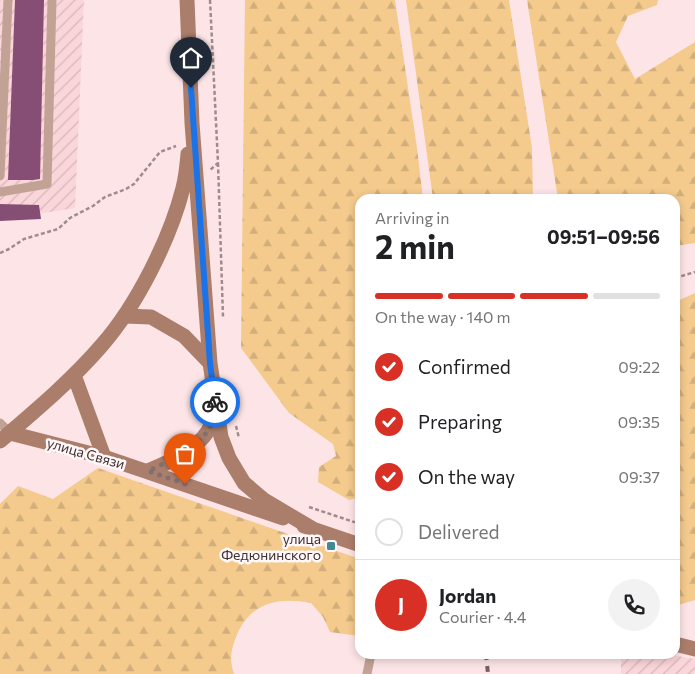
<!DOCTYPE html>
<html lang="en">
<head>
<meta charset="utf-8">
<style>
  :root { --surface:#fff; --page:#f2f2f2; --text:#202124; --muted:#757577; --line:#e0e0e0; --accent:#d93025 }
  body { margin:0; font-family:Commissioner,sans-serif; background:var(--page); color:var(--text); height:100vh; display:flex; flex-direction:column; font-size:19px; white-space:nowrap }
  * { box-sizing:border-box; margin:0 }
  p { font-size:16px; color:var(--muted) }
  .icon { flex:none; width:28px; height:28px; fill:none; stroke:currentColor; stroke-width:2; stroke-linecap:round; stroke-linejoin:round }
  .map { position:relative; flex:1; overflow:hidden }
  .drawer { position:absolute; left:355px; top:194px; width:325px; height:465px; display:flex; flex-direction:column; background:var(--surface); border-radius:15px; box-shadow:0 2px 8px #0003 }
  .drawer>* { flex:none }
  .pin { position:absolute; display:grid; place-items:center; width:42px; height:42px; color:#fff; margin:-51px -21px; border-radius:50% 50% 50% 0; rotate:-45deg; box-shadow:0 0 5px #0007 }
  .pin .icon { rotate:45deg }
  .courier { position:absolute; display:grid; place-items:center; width:50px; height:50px; margin:-25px; border:4px solid #1a73e8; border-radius:50%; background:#fff; color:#222; box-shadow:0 1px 6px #0007 }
  .overview em { font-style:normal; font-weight:700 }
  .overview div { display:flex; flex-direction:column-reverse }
  .overview { display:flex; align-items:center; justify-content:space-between; height:85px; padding:0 20px }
  h1 { font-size:32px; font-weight:700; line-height:38px }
  .bar { display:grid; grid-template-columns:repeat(4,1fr); gap:8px 5px; align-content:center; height:60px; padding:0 20px }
  .bar i { height:6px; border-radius:4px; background:var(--line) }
  .bar .on { background:var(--accent) }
  .bar p { grid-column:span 4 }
  .line { display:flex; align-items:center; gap:12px; padding:0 20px; border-top:1px solid var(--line) }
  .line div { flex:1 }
  .round { display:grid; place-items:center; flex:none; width:52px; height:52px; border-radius:26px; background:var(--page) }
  ol { padding:0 20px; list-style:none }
  li { display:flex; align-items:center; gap:15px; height:55px }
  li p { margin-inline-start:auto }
  li .icon { padding:5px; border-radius:50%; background:var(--accent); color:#fff; stroke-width:4 }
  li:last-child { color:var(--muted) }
  li i { width:28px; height:28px; border:2px solid var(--line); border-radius:50% }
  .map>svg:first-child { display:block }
  .industrial { fill:url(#industrial-furrows) }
  .forest { fill:url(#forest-firs) }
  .building { fill:#864d75 }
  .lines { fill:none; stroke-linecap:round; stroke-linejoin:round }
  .path { stroke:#9f8b8d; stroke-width:2.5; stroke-dasharray:4 2.5; stroke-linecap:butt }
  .lane { stroke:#c2a295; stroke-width:9 }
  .secondary { stroke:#ab7e6b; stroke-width:15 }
  .rail { stroke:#746263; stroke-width:4; stroke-dasharray:6 6; stroke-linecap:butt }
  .done { stroke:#827071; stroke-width:5; stroke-dasharray:0 9 }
  .route { stroke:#1a73e8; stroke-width:6 }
  .poi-dot { fill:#438995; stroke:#fff7f8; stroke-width:2 }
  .labels { text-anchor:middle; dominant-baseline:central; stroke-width:5; stroke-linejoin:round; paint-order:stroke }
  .street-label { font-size:14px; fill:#403132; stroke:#fff7f8 }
  .poi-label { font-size:14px; fill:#403132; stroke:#fff7f8; text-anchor:end }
</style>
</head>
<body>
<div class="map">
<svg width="695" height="674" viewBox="0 0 695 674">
  <defs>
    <pattern id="industrial-furrows" width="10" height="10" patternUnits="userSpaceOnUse" patternTransform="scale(1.25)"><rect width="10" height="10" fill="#fad5d9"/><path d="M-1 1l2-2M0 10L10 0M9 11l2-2" fill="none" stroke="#d7b7bb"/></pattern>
    <pattern id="forest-firs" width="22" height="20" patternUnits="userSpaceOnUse" patternTransform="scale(1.25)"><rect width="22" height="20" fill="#f4ca8d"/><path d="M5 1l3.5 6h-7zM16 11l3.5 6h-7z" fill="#d2ae7a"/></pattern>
  </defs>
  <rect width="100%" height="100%" fill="#fde5e7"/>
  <path class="industrial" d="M0,0h84l-9,208 -75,12z
    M621,654h45l29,5v15h-74z"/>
  <path class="forest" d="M245,0h150l22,148 6,51h-63v298l-11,3 -31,-18 1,-15 17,-11 -3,-12 -44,-31 -48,-65z
    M406,0h103l23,148 1,51h-100z
    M527,0h131l-1,5 -29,11 -12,26 19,37 60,-37v201l-20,3v-47h-117z
    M695,293v307l-20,6v-304z
    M98,468l262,91 -1,77 -29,-4 -7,-15 -12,-14c-35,-7 -64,1 -76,37 -5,12 -5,22 -1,34h-234v-170l18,-18 35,13z"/>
  <path class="building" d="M15,0h29l-4,179 -7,1h-25z
    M0,204l39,1 2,14 -41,2z"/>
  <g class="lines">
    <path class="path" d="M210,0l8,163 -8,7
      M218,163l5,154
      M0,253l9,-4 15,-10 34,-10 12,-11 23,-12 12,-9 21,-8 8,-5 26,-32 16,-6
      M675,278l20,-6
      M236,426l3,12
      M309,507l51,17"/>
    <path class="lane" d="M0,176l8,-176
      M0,192l47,-8 5,-184
      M0,423l10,10
      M367,674l4,-20"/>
    <path class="secondary" d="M187,0l5,123 18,240 11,74 8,21 15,25 20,17 49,29
      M124,316l27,1 33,19 26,27
      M74,375l30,82
      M10,433l94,24 179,61
      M0,441c35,-30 72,-61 102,-96 35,-40 68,-106 81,-157 3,-11 4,-23 5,-34
      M148,471c21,-9 47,-20 60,-40 3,-6 6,-12 9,-18
      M304,526l56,19
      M675,644l20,5"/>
    <path class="rail" d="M486,654l2,20"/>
  </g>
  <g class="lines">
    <path class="done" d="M185,484l-37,-13c27,-12 72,-33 67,-69"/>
    <path class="route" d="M191,88l19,275 5,39"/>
  </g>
  <rect class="poi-dot" x="326" y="541" width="10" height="10" rx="2.5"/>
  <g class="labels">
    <g class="street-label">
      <text transform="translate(86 453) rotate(16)">улица Связи</text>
    </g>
    <g class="poi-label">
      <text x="321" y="538">улица<tspan x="321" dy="16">Федюнинского</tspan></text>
    </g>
  </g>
</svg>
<div class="pin" style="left:185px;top:484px;background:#ea580c"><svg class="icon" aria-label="bag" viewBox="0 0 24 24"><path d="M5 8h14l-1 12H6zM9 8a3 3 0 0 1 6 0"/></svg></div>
<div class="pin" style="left:191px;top:88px;background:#1f2937"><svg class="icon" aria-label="home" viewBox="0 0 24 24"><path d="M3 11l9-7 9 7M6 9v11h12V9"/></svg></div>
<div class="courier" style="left:215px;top:402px"><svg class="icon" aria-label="bike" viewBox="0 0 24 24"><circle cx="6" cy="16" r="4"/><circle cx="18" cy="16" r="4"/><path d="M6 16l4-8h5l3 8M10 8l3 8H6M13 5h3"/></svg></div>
<section class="drawer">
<div class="overview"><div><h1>2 min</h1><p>Arriving in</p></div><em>09:51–09:56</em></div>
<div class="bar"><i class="on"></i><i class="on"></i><i class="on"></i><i></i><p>On the way · 140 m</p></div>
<ol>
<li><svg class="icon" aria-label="check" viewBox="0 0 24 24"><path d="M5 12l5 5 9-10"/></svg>Confirmed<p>09:22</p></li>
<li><svg class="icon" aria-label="check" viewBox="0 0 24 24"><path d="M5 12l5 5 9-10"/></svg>Preparing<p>09:35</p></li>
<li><svg class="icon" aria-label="check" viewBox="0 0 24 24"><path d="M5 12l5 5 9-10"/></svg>On the way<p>09:37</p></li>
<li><i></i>Delivered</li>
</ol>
<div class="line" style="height:90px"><b class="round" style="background:var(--accent);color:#fff">J</b><div><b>Jordan</b><p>Courier · 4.4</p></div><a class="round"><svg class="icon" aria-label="phone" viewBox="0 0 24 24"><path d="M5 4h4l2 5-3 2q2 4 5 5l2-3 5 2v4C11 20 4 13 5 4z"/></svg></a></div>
</section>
</div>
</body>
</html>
